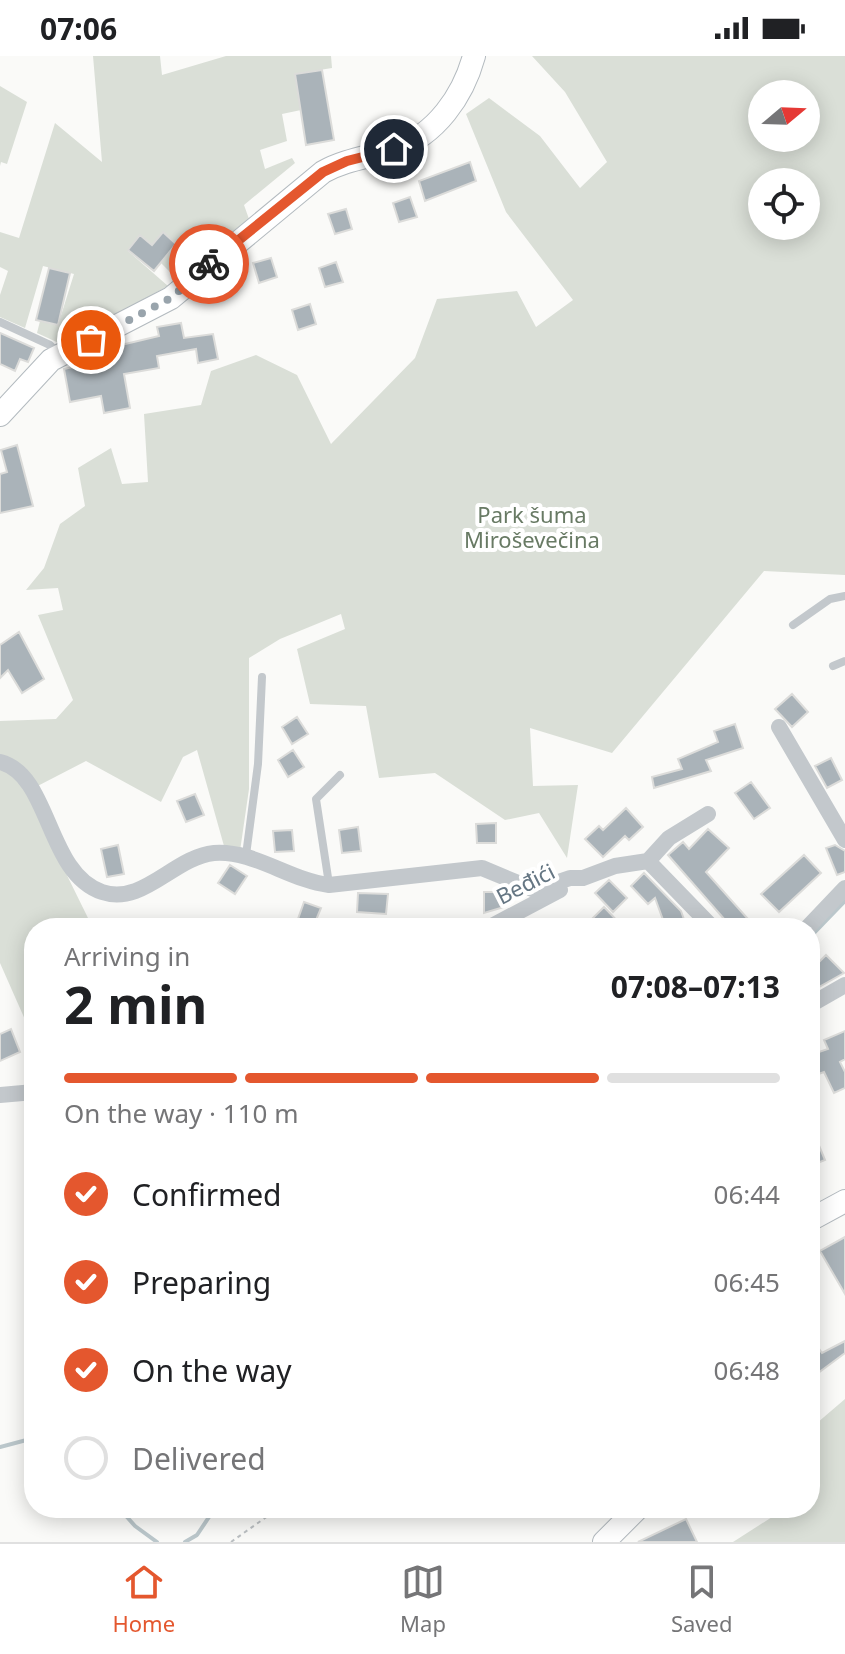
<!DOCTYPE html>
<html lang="en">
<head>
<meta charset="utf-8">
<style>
  :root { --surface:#fff; --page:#f2f2f2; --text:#202124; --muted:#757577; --line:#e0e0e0; --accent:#e4572e }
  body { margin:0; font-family:"Noto Sans",sans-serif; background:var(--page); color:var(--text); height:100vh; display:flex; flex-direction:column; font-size:30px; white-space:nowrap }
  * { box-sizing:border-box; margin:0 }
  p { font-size:26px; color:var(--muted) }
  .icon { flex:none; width:44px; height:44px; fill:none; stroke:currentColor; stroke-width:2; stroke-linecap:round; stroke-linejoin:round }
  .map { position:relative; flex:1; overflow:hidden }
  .drawer { position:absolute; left:24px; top:862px; width:796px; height:600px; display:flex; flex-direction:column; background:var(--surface); border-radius:32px; box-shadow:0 4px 20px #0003 }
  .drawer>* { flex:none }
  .needle { width:52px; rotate:71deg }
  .fabs { position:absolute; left:748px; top:24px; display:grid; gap:16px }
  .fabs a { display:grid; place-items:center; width:72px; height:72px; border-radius:50%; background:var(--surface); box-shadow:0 4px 20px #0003; font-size:40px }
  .pin { position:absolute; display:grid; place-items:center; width:68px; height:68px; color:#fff; margin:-34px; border:4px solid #fff; border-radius:50%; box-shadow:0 2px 8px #0007 }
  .courier { position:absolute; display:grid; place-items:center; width:80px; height:80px; margin:-40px; border:6px solid #e4572e; border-radius:50%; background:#fff; color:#222; box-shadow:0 2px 10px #0007 }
  .headline em { font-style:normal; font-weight:700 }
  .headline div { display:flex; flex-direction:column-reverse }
  .headline { display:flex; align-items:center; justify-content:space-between; height:136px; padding:0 40px }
  h1 { font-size:52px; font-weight:700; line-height:60px }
  .bar { display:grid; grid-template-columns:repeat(4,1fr); gap:12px 8px; align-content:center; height:96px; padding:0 40px }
  .bar i { height:10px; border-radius:6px; background:var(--line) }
  .bar .current { background:var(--accent) }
  .bar p { grid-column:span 4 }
  ol { padding:0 40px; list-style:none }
  li { display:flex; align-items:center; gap:24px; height:88px }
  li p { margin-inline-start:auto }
  li .icon { padding:8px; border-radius:50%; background:var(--accent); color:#fff; stroke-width:4 }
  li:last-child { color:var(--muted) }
  li i { width:44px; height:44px; border:4px solid var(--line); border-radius:50% }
  .status { display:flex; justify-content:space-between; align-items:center; height:56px; padding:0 40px; background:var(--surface); direction:ltr }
  .status svg { height:22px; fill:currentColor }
  .menu { display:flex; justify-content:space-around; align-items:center; height:112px; border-top:2px solid var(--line); background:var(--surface); font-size:22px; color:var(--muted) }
  .menu a { display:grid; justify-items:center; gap:4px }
  .menu .current { color:var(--accent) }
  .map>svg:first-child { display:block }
  .green { fill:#dadfd7; fill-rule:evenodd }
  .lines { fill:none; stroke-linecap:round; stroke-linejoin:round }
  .stream { stroke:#bbc7cb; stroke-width:4 }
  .building { fill:#aab3b9; stroke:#dcdcda; stroke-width:2 }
  .secondary-casing { stroke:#b3babf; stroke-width:24 }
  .path { stroke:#bbbfc2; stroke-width:2; stroke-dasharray:4 4; stroke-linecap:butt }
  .lane { stroke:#c3c8cc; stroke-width:8 }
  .street { stroke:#c3c8cc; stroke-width:16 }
  .secondary { stroke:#fff; stroke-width:22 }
  .done { stroke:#99a4ac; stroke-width:8; stroke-dasharray:0 14.4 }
  .route { stroke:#e4572e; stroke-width:10 }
  .labels { text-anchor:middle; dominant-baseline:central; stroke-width:8; stroke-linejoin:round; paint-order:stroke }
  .park-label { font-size:22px; fill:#687a64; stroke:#fff }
  .street-label { font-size:22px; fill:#657683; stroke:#fff }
</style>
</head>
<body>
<div class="status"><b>07:06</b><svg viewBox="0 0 49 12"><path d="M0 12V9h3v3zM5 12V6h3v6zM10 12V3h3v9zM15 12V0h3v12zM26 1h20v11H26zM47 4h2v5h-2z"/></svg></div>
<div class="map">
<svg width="845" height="1486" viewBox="0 0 845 1486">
  <rect width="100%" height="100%" fill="#fafaf8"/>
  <path class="green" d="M93,0h67l2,19 64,-19h105l1,12 -37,6 6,36 -19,4 5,27 -27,9 5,19 27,-11 3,5 -51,42 5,14 -45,35 -4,-1 -24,25 -15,-15 5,-7 -27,-20 -11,15 40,35 -107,58 -24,-11 3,-12 18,4 16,-51 -31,-8 -18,62 -25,-11v-22l8,-24 -8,-4v-35l19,6 36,-115 47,39z
    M532,0h313v519l-81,-4 -152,182 -82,-25 3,58 45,-1 -11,73 -28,-45 -34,7 -70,-47 -56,5 -13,-72 -56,-2 -13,-55 48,-20 -4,-15 -61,25 -31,19v131l-9,62 -16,-5 -27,-96 -14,7 -22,45 -75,-41 -60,31 62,126 -8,10h-46v112l-34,-77v-242l56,-2 17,-19 -35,-85 25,-5 -5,-22 -32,2 18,-22 16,-44 25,-18 -7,-38 33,-20 11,36 26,-2 -4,-68 57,-9 10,-34 45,-16 41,20 34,69 84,-86 22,-59 80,-8 19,36 37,-27 -67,-88 -40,-98 23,-16 51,38 40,52 27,-26 -42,-70zM762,38h44v44h-44zM762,126h44v44h-44z
    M0,30l27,16 -20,62 -6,-2 -1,4z
    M845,1343v143h-112l53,-34h24v-79z"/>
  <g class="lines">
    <path class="stream" d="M810,881l35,-36
      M0,1391l34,-9
      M119,1452l16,18 22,16
      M185,1486l12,-7 18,-27"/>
  </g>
  <path class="building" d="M322,14l12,70 -28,5 -11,-71z
    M470,106l6,19 -51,20 -6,-20z
    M410,141l7,20 -18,5 -6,-19z
    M346,153l6,20 -17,5 -7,-20z
    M163,176l13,12 -22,27 -26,-21 12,-15 12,10z
    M271,202l6,19 -18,6 -6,-20z
    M336,206l7,20 -18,5 -6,-19z
    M49,212l21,5 -12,52 -22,-5z
    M310,248l6,20 -18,6 -6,-20z
    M181,267l3,15 29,-4 5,25 -20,4 -2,-14 -39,7 2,12 -35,6 6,34 -26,5 -3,-17 -31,6 -6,-33 30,-7 -1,-8 7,-4 59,-14 -2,-9z
    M0,277l34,15 -6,14 -8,-3 -5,12 -15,-7z
    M17,389l16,61 -33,7v-39l7,-2 -6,-22z
    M19,576l25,47 -22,14 -14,-23 -8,8v-33z
    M792,638l16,18 -16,15 -17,-18z
    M297,661l11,17 -16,10 -10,-17z
    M735,668l8,24 -37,12 5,11 -57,17 -2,-11 30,-8 -4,-10 40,-17 -4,-11z
    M293,694l11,17 -16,10 -10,-17z
    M831,702l11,22 -15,8 -12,-22z
    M751,726l19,26 -16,11 -19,-26z
    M195,738l9,21 -18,7 -9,-21z
    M626,752l17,19 -14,13 -4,-4 -22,21 -18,-18 14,-13 4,4z
    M496,767v20h-19l-1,-19z
    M358,771l3,24 -19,2 -3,-23z
    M708,773l21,19 -23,24 50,56h-24l-64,-73 15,-13 6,7z
    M292,774l2,21 -19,1 -2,-21z
    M118,789l6,29 -17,3 -6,-28z
    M835,789l10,6v21l-8,3 -11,-27z
    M804,799l17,18 -42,39 -18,-18z
    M230,809l17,11 -12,18 -17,-11z
    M644,817l37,38 6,17h-21l-11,-30 -7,6 -17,-18z
    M609,824l18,18 -14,14 -18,-19z
    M484,836h20v15l-20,6z
    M358,837l30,1 -2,20 -29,-2z
    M304,846l17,6 -7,17 -16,-6z
    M604,851l20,21h-27l-7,-7z
    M826,899l18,18 -34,19v-21z
    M11,973l9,23 -20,9v-27z
    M845,975v28l-5,3 5,10v16l-11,5 -10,-21 -14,5v-22l18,-6 -4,-9z
    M810,1068l15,36 -15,6z
    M845,1181v57l-25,-43z
    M810,1280l12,17 23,-12v12l-35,26z
    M686,1463l11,23h-59z"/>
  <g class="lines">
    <g class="secondary-casing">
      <path id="secondary" d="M0,359l51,-55 120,-62 152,-126c23,-13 48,-15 72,-23 41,-14 68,-53 79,-93
        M810,1164l35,-19
        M604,1486l34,-34"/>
    </g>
    <path class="path" d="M231,1486l48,-34"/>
    <path class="lane" d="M0,266l50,23 8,9
      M793,569l37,-26 15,-3
      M833,610l12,-5
      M246,799l12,-91 4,-87
      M329,828l-13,-85 24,-24"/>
    <path class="street" d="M779,671l66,113
      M0,706c51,13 46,111 102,130 41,14 72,-35 112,-39 40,-3 75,27 115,32l153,-17 53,22 35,-12h13l32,-12 33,-5
      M648,805l65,67
      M648,805l21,-23 39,-24
      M488,872l72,-38
      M807,872l38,-40
      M810,949l35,-20
      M0,1039l34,-3"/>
    <use href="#secondary" class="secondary"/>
  </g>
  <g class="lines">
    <path class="done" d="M91,284l80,-42 38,-34"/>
    <path class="route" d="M209,208l114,-92 24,-11 47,-12"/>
  </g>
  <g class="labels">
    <g class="park-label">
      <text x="532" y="458">Park šuma<tspan x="532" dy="25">Miroševečina</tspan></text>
    </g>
    <g class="street-label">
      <text transform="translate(525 827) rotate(-27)">Beđići</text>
    </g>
  </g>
</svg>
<div class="fabs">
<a><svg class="needle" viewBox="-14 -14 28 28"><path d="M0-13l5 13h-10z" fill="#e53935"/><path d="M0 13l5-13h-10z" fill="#757577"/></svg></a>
<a><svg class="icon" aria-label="locate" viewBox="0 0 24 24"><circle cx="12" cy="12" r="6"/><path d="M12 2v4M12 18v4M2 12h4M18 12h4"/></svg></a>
</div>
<div class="pin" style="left:91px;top:284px;background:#ea580c"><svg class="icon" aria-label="bag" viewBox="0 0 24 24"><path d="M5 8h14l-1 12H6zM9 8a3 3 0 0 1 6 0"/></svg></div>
<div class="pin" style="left:394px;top:93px;background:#1f2937"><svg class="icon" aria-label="home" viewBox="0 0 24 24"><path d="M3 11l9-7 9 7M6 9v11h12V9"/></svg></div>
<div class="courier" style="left:209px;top:208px"><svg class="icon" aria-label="bike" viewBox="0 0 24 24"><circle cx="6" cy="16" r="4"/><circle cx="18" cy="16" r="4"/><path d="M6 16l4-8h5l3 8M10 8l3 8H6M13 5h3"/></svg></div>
<section class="drawer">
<div class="headline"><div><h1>2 min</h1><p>Arriving in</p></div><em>07:08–07:13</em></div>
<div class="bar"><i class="current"></i><i class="current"></i><i class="current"></i><i></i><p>On the way · 110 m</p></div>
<ol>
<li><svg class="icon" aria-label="check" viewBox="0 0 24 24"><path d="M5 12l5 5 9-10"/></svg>Confirmed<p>06:44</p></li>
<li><svg class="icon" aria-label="check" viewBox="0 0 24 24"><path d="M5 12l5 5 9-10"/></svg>Preparing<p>06:45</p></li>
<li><svg class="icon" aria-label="check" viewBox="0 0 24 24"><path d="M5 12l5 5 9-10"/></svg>On the way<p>06:48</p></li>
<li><i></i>Delivered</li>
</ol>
</section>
</div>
<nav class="menu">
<a class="current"><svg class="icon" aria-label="home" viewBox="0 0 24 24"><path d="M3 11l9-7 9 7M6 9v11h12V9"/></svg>Home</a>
<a><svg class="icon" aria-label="map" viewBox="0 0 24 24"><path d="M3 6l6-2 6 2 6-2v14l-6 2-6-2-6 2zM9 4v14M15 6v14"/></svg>Map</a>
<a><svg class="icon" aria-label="saved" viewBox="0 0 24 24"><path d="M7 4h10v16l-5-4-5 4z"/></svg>Saved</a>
</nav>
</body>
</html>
